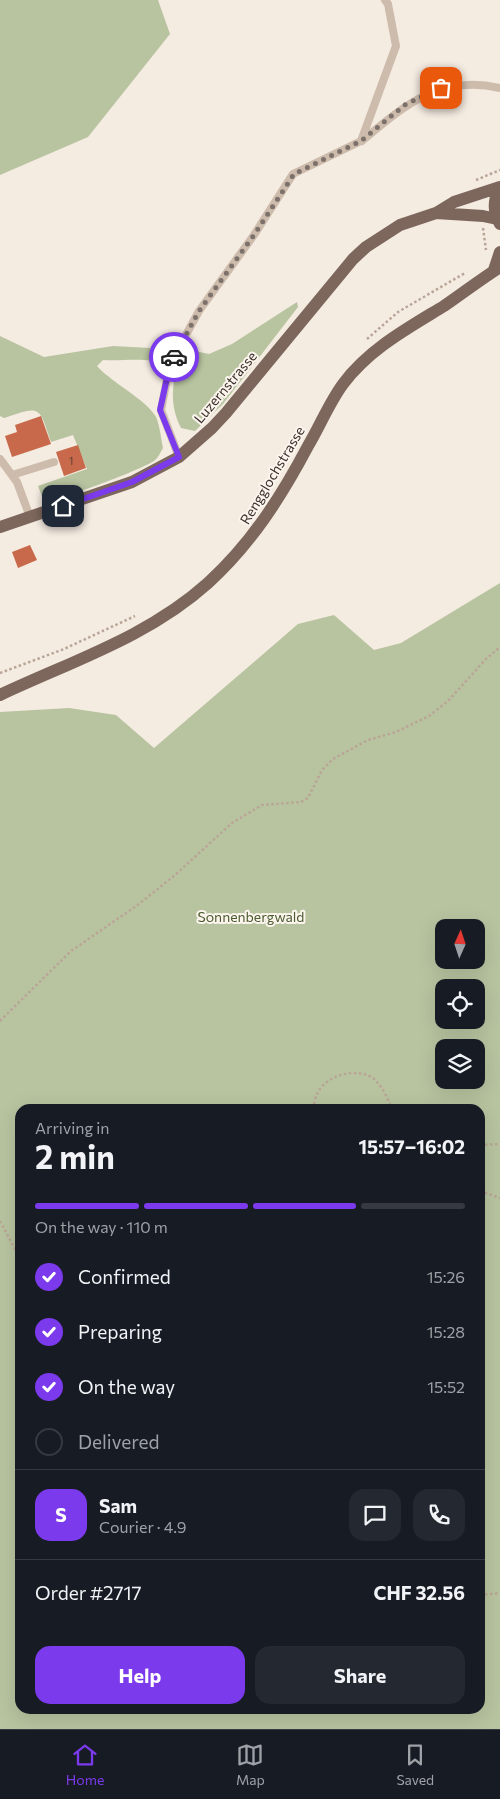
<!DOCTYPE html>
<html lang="en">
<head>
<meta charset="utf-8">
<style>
  :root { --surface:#171b24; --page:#242831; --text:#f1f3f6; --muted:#9ea1a6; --line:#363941; --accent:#7c3aed }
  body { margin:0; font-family:Commissioner,sans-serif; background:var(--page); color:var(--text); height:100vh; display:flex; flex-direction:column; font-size:19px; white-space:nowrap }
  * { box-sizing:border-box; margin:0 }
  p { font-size:16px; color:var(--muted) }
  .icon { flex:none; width:28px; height:28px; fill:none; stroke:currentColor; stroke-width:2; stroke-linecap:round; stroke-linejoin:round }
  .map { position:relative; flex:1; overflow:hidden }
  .sheet { position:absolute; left:15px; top:1104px; width:470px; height:610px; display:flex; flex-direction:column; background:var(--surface); border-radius:15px; box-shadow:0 5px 20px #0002 }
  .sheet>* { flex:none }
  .needle { width:32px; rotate:3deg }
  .fabs { position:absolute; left:435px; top:919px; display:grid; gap:10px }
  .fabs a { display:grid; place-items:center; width:50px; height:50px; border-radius:10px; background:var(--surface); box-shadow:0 5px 20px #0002; font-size:25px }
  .pin { position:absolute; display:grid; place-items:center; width:42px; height:42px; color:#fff; margin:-21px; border-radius:10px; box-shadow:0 2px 8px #0006 }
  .courier { position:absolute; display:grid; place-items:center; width:50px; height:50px; margin:-25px; border:4px solid #7c3aed; border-radius:50%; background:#fff; color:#222; box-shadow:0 1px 6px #0007 }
  .overview em { font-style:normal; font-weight:700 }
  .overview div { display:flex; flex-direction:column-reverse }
  .overview { display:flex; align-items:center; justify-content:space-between; height:85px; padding:0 20px }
  h1 { font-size:32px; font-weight:700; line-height:38px }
  .bar { display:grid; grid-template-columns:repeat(4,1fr); gap:8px 5px; align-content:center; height:60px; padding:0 20px }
  .bar i { height:6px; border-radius:4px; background:var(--line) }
  .bar .current { background:var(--accent) }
  .bar p { grid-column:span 4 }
  .line { display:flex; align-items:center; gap:12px; padding:0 20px; border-top:1px solid var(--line) }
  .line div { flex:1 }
  .round { display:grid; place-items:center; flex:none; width:52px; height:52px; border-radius:15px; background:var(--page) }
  ol { padding:0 20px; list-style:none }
  li { display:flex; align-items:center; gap:15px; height:55px }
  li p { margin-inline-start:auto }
  li .icon { padding:5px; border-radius:50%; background:var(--accent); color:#fff; stroke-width:4 }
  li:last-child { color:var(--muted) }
  li i { width:28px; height:28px; border:2px solid var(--line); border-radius:50% }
  .cta { display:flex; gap:10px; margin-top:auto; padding:10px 20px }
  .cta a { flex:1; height:58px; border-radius:15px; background:var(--accent); color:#fff; font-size:20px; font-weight:700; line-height:58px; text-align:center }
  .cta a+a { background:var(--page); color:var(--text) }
  .menu { display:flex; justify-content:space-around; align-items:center; height:70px; border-top:1px solid var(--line); background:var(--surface); font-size:14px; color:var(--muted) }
  .menu a { display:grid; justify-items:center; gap:2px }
  .menu .current { color:var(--accent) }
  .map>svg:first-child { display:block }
  .green { fill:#b8c4a0; fill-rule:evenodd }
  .building { fill:#c8694b }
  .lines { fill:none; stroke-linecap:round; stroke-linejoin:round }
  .path { stroke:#b9a596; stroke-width:2.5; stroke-dasharray:2.5 2.5; stroke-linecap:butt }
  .lane { stroke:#cdbbac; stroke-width:8 }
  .primary { stroke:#7d675c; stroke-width:12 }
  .done { stroke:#7c716b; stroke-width:5; stroke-dasharray:0 9 }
  .route { stroke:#7c3aed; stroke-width:6 }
  .labels { text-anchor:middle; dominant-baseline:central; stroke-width:4; stroke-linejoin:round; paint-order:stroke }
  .number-label { font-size:11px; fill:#5e3e33 }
  .street-label { font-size:14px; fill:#3b302b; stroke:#fbf5ee }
  .park-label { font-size:14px; fill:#4a5a2e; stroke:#fbf5ee }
</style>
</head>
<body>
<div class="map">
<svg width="500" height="1729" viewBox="0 0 500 1729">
  <rect width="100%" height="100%" fill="#f4ebe1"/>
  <path class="green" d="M0,0h158l12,34 -82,103 -88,38z
    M297,302l1,5 -75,97 -28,27 -14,-3c-15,-29 -7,-57 6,-85l3,7 19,4 23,-10z
    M0,336l44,21 69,-11 37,2 5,13c-21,-3 -32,0 -52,-1l-6,6c15,17 50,34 59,51 4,9 5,22 7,31 -3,5 -5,10 -9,13 -14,9 -98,42 -111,38l-5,-13 49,-17 -14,-34 -22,7c-12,-36 -10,-37 -47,-24l-4,-2z
    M500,583v1146h-500v-1017l69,-4 47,7 38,33 144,-124 36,-9 40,35 27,-7zM444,928h32v32h-32zM444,988h32v32h-32zM444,1048h32v32h-32zM20,1109h460v600h-460z"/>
  <path class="building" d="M41,416l10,28 -39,13 -7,-21 12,-4 -2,-7z
    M78,445l8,23 -22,8 -8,-24z
    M30,545l7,15 -19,8 -6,-16z"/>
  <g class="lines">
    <path class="path" d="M476,180l24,-10
      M483,228l3,22
      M367,339l31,-27 67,-39
      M0,673l64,-24 71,-33
      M0,1021l71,-70 68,-47 36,-29 57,-52 30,-18 39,-3 7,-4 14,-28 11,-11 35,-19 28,-8 33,-16 19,-15 38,-42 14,-12
      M313,1109c1,-5 2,-11 4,-15 9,-19 40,-28 57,-15 9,8 14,20 18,30
      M480,1145l20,-1
      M480,1191l20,7
      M0,1221l15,28 5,5
      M480,1595l20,-2"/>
    <path class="lane" d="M362,141c43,-36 78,-67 138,-53
      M179,457l-18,-47 9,-46 29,-53 55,-76 39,-61 68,-33 35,-95 -8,-42 -3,-4
      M0,459l17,23 13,35
      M12,475l42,-13"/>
    <path class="primary" d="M436,213l47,3 14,3
      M500,224c-7,-12 -7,-24 0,-36
      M494,270l6,-18
      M0,527l132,-45 47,-25 33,-29 14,-15 127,-154 13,-12 34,-22 36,-12 18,-11 46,-15
      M0,695c72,-34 148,-58 208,-112 43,-39 73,-86 100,-137 12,-20 21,-43 35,-62 26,-35 65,-56 101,-78 19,-13 37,-27 56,-39"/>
  </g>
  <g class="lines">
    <path class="done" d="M174,357l25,-46 55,-76 40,-61 67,-33 45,-37 35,-16"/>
    <path class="route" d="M63,506l69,-24 47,-25 -19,-47 10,-46 4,-7"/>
  </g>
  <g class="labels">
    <g class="number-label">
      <text x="71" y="460">1</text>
    </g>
    <g class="street-label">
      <text transform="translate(225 387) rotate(-50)">Luzernstrasse</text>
      <text transform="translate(272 475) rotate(-59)">Rengglochstrasse</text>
    </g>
    <g class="park-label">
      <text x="251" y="916">Sonnenbergwald</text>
    </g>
  </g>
</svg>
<div class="fabs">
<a><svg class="needle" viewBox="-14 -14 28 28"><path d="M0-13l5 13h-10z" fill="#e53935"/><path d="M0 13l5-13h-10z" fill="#9ea1a6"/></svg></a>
<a><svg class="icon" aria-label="locate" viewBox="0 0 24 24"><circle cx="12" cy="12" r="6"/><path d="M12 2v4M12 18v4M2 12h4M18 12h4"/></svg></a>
<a><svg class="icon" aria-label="layers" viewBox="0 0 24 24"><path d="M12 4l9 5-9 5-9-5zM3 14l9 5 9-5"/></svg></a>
</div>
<div class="pin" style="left:441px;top:88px;background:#ea580c"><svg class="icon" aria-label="bag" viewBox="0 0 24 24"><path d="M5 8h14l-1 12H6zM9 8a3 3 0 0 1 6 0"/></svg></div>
<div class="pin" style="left:63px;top:506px;background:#1f2937"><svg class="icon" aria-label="home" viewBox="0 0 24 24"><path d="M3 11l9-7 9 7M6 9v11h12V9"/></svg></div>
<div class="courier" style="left:174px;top:357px"><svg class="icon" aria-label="car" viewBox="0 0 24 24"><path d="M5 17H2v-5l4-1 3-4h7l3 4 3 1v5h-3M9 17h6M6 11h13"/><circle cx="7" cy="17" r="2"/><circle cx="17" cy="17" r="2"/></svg></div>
<section class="sheet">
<div class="overview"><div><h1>2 min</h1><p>Arriving in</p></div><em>15:57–16:02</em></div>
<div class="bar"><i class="current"></i><i class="current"></i><i class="current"></i><i></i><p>On the way · 110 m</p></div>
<ol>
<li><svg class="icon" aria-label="check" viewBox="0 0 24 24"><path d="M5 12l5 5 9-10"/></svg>Confirmed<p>15:26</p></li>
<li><svg class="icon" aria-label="check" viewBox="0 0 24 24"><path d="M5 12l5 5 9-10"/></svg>Preparing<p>15:28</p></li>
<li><svg class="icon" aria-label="check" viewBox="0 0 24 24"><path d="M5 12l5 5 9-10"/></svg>On the way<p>15:52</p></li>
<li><i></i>Delivered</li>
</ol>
<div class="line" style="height:90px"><b class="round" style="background:var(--accent);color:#fff">S</b><div><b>Sam</b><p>Courier · 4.9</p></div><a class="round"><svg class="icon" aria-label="chat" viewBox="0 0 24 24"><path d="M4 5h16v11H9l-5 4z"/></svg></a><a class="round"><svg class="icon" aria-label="phone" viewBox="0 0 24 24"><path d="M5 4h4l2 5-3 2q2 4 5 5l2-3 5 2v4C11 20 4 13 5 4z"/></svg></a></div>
<div class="line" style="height:65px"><div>Order #2717</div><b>CHF 32.56</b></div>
<div class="cta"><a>Help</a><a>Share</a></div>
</section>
</div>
<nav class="menu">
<a class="current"><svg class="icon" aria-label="home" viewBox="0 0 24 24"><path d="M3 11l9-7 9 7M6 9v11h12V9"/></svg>Home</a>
<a><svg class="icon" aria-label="map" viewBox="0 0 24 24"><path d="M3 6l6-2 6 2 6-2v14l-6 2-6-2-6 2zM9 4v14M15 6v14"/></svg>Map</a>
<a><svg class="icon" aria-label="saved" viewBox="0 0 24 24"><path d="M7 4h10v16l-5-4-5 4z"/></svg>Saved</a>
</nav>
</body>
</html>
